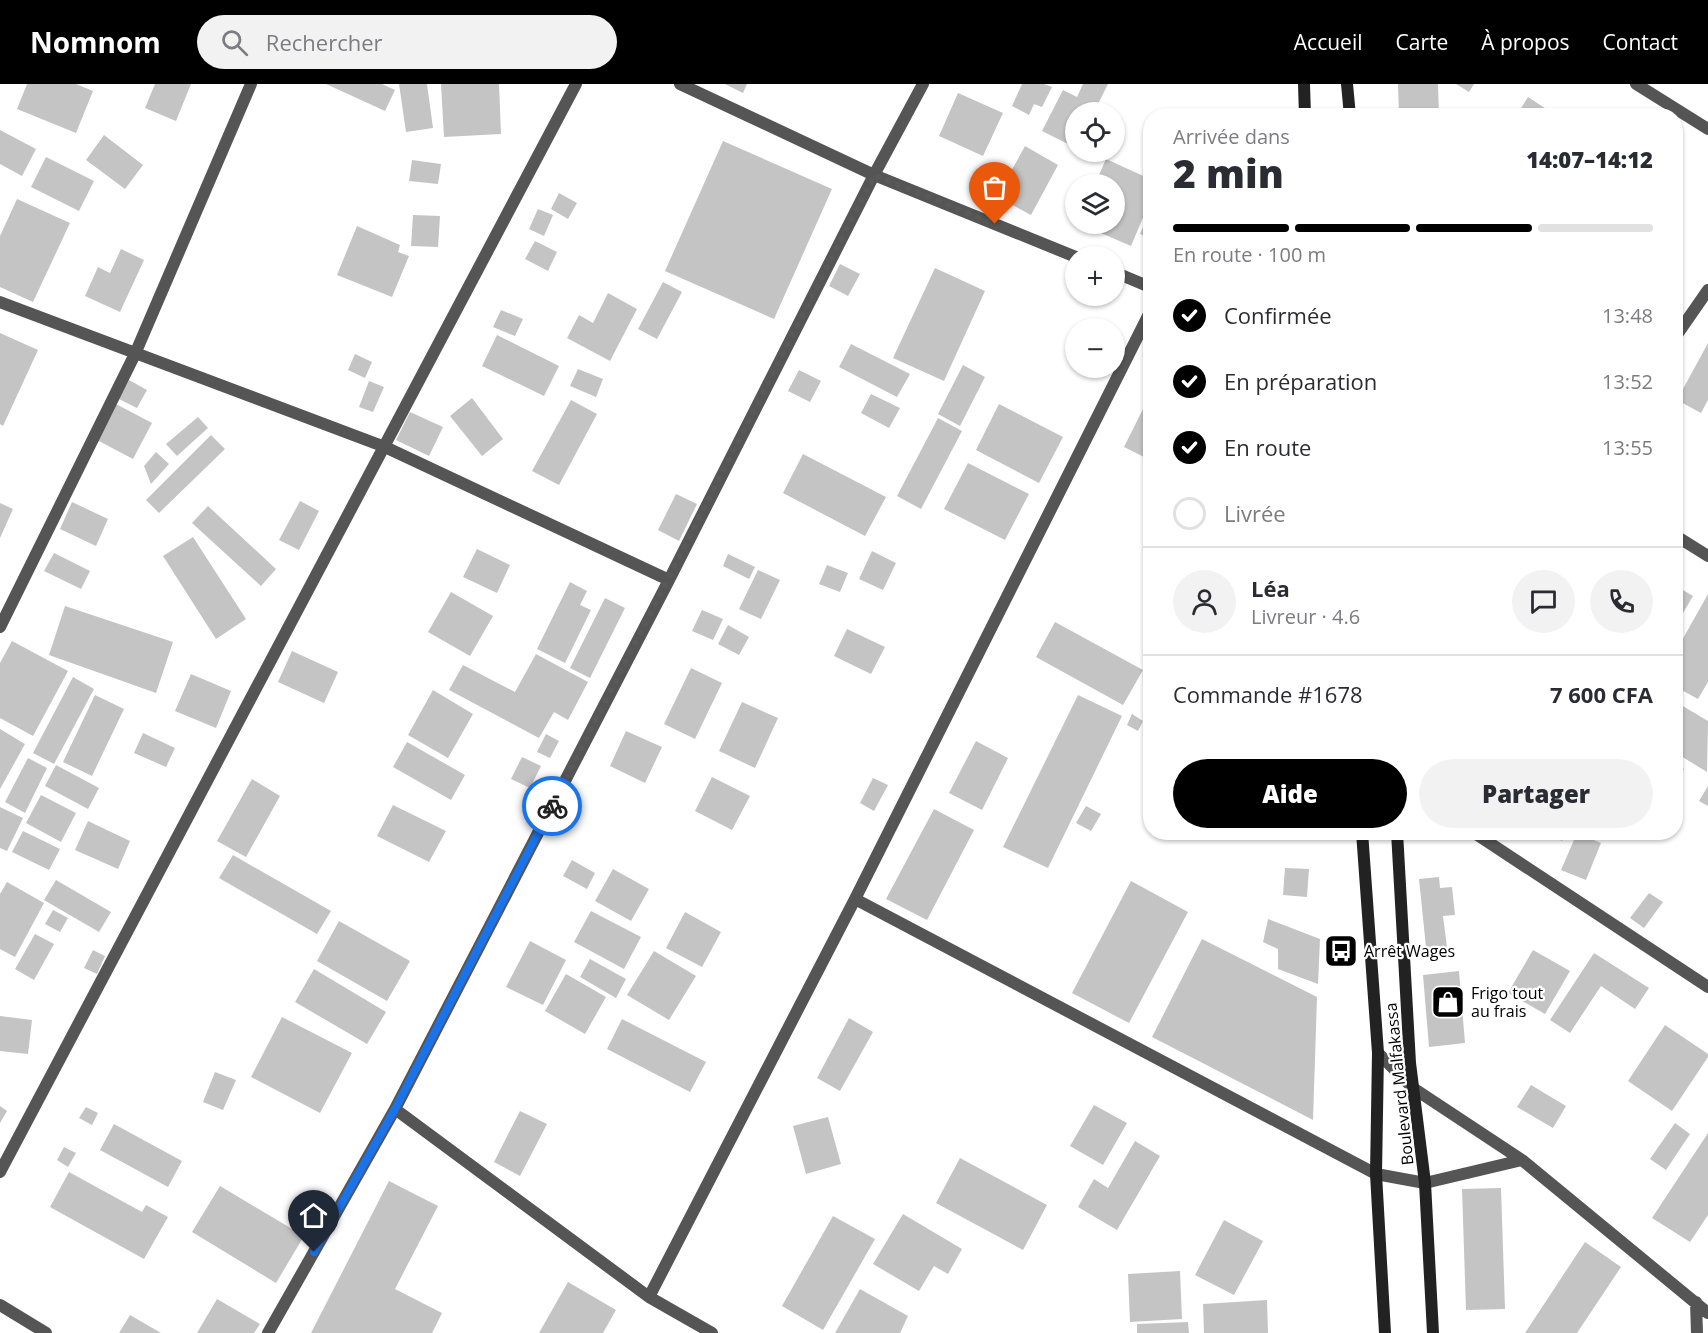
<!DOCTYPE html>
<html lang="fr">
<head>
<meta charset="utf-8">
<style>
  :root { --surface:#fff; --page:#f2f2f3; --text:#2b2b33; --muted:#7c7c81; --line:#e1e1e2; --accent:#000 }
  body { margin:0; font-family:"Open Sans",sans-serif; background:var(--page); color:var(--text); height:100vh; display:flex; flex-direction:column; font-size:22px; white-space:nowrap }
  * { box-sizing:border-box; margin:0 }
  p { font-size:20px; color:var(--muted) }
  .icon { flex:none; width:33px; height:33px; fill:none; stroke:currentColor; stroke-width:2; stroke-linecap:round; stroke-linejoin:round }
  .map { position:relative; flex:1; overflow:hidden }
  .side { position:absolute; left:1143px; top:24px; width:540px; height:732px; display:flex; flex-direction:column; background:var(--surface); border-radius:24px; box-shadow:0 2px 4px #0004 }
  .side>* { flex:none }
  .fabs { position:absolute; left:1065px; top:18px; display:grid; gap:12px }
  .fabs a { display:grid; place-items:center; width:60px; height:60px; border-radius:50%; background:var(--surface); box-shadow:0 2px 4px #0004; font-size:30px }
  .pin { position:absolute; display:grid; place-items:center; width:51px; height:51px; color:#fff; margin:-62px -26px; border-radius:50% 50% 50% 0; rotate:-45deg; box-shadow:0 0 6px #0007 }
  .pin .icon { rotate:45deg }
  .courier { position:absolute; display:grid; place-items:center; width:60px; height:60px; margin:-30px; border:4px solid #1a73e8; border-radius:50%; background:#fff; color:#222; box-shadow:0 2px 8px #0007 }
  .headline em { font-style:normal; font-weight:800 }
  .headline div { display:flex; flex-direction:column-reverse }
  .headline { display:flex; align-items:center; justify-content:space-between; height:102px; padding:0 30px }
  h1 { font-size:39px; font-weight:800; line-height:45px }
  .bar { display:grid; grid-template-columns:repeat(4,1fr); gap:9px 6px; align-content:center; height:72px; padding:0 30px }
  .bar i { height:8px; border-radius:4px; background:var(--line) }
  .bar .active { background:var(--accent) }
  .bar p { grid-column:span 4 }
  .line { display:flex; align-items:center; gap:15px; padding:0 30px; border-top:2px solid var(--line) }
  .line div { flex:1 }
  .round { display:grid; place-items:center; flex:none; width:63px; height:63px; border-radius:32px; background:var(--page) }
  ol { padding:0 30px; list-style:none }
  li { display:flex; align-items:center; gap:18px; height:66px }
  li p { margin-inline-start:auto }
  li .icon { padding:6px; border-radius:50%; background:var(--accent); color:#fff; stroke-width:4 }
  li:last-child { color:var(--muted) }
  li i { width:33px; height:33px; border:3px solid var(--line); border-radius:50% }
  .primary-button { display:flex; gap:12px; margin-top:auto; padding:12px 30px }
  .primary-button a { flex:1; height:69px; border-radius:36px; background:var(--accent); color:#fff; font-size:24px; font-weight:800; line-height:69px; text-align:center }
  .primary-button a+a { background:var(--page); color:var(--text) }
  header { display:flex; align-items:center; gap:36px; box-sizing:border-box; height:84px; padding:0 30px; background:var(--accent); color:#fff }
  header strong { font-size:28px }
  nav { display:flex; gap:33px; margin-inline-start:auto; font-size:21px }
  .search { width:420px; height:54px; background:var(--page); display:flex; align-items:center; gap:15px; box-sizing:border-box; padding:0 21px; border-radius:33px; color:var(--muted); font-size:22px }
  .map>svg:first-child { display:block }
  .building { fill:#c4c4c4 }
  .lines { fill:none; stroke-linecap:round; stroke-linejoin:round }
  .minor { stroke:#555; stroke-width:12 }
  .secondary { stroke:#222; stroke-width:12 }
  .done { stroke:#595959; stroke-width:6; stroke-dasharray:0 10.8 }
  .route { stroke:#1a73e8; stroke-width:8 }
  .labels { text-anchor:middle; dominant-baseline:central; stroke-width:4.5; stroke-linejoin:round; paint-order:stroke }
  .poi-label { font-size:16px; fill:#000; stroke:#fff; text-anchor:start }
  .street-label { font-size:16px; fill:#000; stroke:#fff }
</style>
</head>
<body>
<header>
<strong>Nomnom</strong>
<div class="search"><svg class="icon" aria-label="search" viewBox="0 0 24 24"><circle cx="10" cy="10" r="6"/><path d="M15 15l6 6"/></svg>Rechercher</div>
<nav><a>Accueil</a><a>Carte</a><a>À propos</a><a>Contact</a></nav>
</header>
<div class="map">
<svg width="1708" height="1249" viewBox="0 0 1708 1249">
  <rect width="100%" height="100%" fill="#fff"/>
  <path class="building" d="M27,0h49l17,7 -17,42 -59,-24z
    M155,0h36l-15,37 -31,-13z
    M326,0h56l13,6 -10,21z
    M399,0h28l6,44 -27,4z
    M441,0h58l2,50 -57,3z
    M725,0h22l-4,9z
    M1022,0h22l8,3 -10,20 -8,-3 -5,11 -17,-9z
    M1083,0h25l-14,28h-18v36l-34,-17 21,-41 14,7z
    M1398,0h40l1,32h-40z
    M1456,0h18l-5,8z
    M958,9l45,20 -20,43 -44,-20z
    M1528,13l29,19h-41z
    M0,46l36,19 -14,27 -22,-12z
    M104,51l39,30 -18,24 -39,-29z
    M723,57l109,48 -58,130 -109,-48z
    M1025,62l33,19 -27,50 -34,-18z
    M46,73l48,24 -15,30 -48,-24z
    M1106,75l44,20v22l-19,45 -51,-22h34v-40h-19z
    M412,76l29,4 -3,20 -29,-3z
    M559,109l18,10 -9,16 -17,-10z
    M17,115l53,24 -37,79 -33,-15v-51z
    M538,125l15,6 -9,21 -15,-7z
    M1150,127v27l-10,-4z
    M413,131l27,1 -2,31 -27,-1z
    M357,142l43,19 -2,7 11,4 -17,41 -55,-22z
    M535,157l22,11 -9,19 -23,-12z
    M121,165l23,11 -24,52 -35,-16 13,-29 12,6z
    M840,180l20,10 -12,22 -19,-10z
    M935,184l50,23 -41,90 -51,-23z
    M663,198l19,10 -25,47 -19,-10z
    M608,209l29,16 -27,52 -43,-23 12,-23 14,8z
    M501,226l22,9 -8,17 -22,-9z
    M0,249l38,17 -35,76 -3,-2z
    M497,251l62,31 -15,30 -62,-30z
    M1708,259v57l-7,13 -24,-13z
    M851,260l59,30 -13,23 -58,-30z
    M355,270l17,8 -7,16 -17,-8z
    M963,281l22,12 -25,49 -22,-12z
    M578,285l25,10 -7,18 -26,-11z
    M799,286l22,11 -11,21 -22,-11z
    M129,296l18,10 -10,18 -18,-9z
    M369,297l15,6 -11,25 -14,-5z
    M871,310l29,14 -11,20 -28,-15z
    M472,314l31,41 -21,17 -32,-40z
    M571,316l26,14 -38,71 -27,-14z
    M1146,319l4,2v55l-26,-13z
    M116,320l36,19 -19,36 -36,-19z
    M999,320l64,33 -24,46 -63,-33z
    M410,328l33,15 -14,29 -33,-16z
    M198,333l10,11 -31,28 -11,-12z
    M938,334l24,13 -41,78 -24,-13z
    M211,351l14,14 -66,64 -13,-13z
    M156,368l13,12 -18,20 -7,-18z
    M803,370l83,43 -21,39 -82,-43z
    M968,379l61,31 -24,46 -61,-31z
    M676,410l21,10 -18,37 -21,-11z
    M300,417l19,10 -20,39 -20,-10z
    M72,418l36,17 -12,27 -36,-17z
    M0,419l13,6 -13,29z
    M208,422l68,63 -15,17 -69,-63z
    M193,453l53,82 -30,20 -53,-83z
    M477,465l33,16 -13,28 -34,-16z
    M872,467l24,12 -13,27 -24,-11z
    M54,469l36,18 -9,18 -37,-18z
    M728,470l27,13 -6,12 -26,-13z
    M827,481l21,8 -8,19 -21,-8z
    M758,486l22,10 -19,39 -22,-10z
    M570,498l17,9 -7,14 11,5 -26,53 -28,-14z
    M1676,502l17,10 -17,29z
    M451,508l42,24 -23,40 -42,-24z
    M1708,510v88l-10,17 -22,-12v-36z
    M605,514l20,10 -35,70 -20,-10z
    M65,522l108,36 -17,51 -107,-38z
    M702,526l21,9 -10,21 -21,-9z
    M1055,538l88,48 -20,35 -87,-48z
    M728,541l21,12 -10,18 -21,-11z
    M847,545l38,18 -14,27 -37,-18z
    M12,557l56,30 -35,65 -33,-18v-55z
    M292,567l46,21 -14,31 -46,-21z
    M536,570l52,28 -20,38 -14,-8 -15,26 -90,-48 14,-25 52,27z
    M691,584l31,15 -27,56 -31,-15z
    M191,590l40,17 -15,37 -41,-17z
    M73,593l21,12 -40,75 -21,-11z
    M433,606l40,24 -25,44 -40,-23z
    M95,611l29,14 -32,67 -29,-14z
    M1078,611l44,21 -74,152 -45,-21z
    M742,618l36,16 -23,50 -36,-17z
    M1676,618l32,19 -1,51 -31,-19z
    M1132,630l11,7 -5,10 -11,-6z
    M0,645l25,15 -25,45z
    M626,647l36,16 -17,36 -35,-17z
    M143,649l32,15 -9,19 -32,-14z
    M546,650l13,7 -9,17 -13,-6z
    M976,657l32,17 -26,52 -33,-17z
    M407,658l58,33 -14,25 -58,-33z
    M522,673l19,9 -11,22 -19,-9z
    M28,674l19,10 -22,45 -20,-11z
    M1676,680l8,5 -8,14z
    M56,681l43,23 -11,21 -43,-23z
    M712,693l38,19 -18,34 -37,-19z
    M873,694l15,7 -14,26 -14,-8z
    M252,695l28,17 -34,61 -29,-16z
    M1708,702v20l-9,-5z
    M41,711l35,18 -15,29 -35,-19z
    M393,721l53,26 -17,31 -52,-26z
    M1086,722l15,8 -10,17 -15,-8z
    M0,723l23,11 -16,33 -7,-3z
    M934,725l40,21 -47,90 -41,-21z
    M88,737l42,20 -12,28 -43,-19z
    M23,747l37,18 -11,21 -37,-18z
    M1545,748h22l-5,9z
    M1577,749l24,10 -15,37 -25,-10z
    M233,771l98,56 -14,23 -98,-56z
    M572,776l23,13 -8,16 -24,-13z
    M1285,784l24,1 -2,28 -24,-2z
    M613,785l36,20 -18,32 -36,-20z
    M1439,793l1,11 12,-1 3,28 -12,1 5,39 -21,2 -8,-78z
    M56,796l55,32 -12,20 -55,-32z
    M1131,797l57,31 -59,111 -57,-30z
    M7,798l37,21 -29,54 -15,-8v-55z
    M1649,809l14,9 -19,26 -14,-10z
    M53,826l15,8 -8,14 -15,-8z
    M591,827l50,26 -17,32 -50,-27z
    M685,828l36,20 -19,35 -36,-19z
    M1268,835l52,20 -2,45 -40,-15v-20l-15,-7z
    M339,837l71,40 -23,40 -70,-40z
    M35,850l19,10 -20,36 -19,-11z
    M1202,855l115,58 -4,123 -161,-83z
    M530,857l36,19 -23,45 -37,-18z
    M93,866l12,6 -8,18 -13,-6z
    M1533,866l37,21 -25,43 -37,-21z
    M654,867l42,25 -27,44 -42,-25z
    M1594,869l55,35 -14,21 -34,-23 -31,47 -20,-13z
    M590,875l36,20 -10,19 -36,-21z
    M314,885l72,43 -19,32 -72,-42z
    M1459,887l6,72 -36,4 -6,-72z
    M566,890l40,23 -21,37 -40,-23z
    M0,932l32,4 -4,34 -28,-3z
    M282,933l70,36 -32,60 -69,-36z
    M849,934l24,14 -33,59 -23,-13z
    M622,935l84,43 -16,30 -83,-43z
    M1665,941l43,29v3l-36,54 -44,-30z
    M215,988l21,8 -13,30 -20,-8z
    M1531,1001l35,21 -13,22 -36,-21z
    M1094,1021l33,18 -24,42 -33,-19z
    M0,1022l7,5 -7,12z
    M86,1023l12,6 -6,12 -13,-7z
    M520,1027l27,13 -27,52 -26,-14z
    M828,1033l13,47 -35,10 -13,-48z
    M1675,1039l15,11 -24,36 -16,-11z
    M114,1040l68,37 -14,26 -68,-37z
    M1708,1049v82l-18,27 -38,-24z
    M1135,1057l25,15 -43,74 -39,-23 16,-28 14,9z
    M64,1063l12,6 -8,14 -11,-7z
    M960,1074l87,47 -24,45 -87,-47z
    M69,1088l73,40 4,-7 22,12 -24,42 -94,-52z
    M389,1097l49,25 -43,83 47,24 -10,20h-121z
    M220,1102l84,50 -28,47 -84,-51z
    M1501,1104l4,121 -39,1 -4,-121z
    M903,1130l59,35 -14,25 -14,-8 -15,25 -46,-27z
    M833,1132l42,23 -52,91 -41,-24z
    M1224,1136l39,21 -29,54 -39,-20z
    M1585,1158l36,25 -44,66h-52z
    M1180,1187l2,48 -52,3 -2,-48z
    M568,1198l48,28 -13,23h-64z
    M860,1205l48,27 -8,17h-65z
    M217,1215l43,25 -6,9h-57z
    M1267,1216l1,33h-64l-1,-29z
    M130,1231l31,18h-42z
    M1188,1238l1,11h-52v-9z"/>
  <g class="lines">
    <path class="minor" d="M680,0l194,91 202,82
      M1636,0l72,45
      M1114,188l36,15
      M0,218l385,145 284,133
      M1676,252l32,-46
      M1676,452l32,20
      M0,543l135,-273 116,-270
      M1473,748l235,155
      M855,815l521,275 49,9 97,-23
      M1378,969l35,35 109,72 186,153
      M395,1025l254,188 63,36
      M0,1088l576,-1088
      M649,1213l206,-398 295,-587
      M1696,1218l1,31
      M0,1221l46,28
      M268,1249l127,-224 274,-529 205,-405 49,-91"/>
    <path class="secondary" d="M1304,0l1,32
      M1347,0l3,32
      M1362,748l16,221 -2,121 9,159
      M1397,748l13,231 15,120 8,150"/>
  </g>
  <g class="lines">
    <path class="done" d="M552,722l322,-631 121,49"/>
    <path class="route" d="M314,1168l81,-143 157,-303"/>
  </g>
  <defs>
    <g id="bus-square" transform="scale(1.725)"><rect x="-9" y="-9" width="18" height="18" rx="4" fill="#000" stroke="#fff"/><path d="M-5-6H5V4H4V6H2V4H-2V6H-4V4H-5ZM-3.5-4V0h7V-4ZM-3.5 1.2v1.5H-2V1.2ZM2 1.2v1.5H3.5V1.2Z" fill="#fff"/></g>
    <g id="shop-square" transform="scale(1.725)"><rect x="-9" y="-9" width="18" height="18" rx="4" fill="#000" stroke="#fff"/><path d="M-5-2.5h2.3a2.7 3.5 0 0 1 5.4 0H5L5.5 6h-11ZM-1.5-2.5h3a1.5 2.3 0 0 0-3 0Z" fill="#fff"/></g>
  </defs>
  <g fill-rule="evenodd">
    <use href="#bus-square" x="1341" y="867"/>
    <use href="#shop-square" x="1448" y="918"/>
  </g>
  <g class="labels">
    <g class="poi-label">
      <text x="1364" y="867">Arrêt Wages</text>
      <text x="1471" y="909">Frigo tout<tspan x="1471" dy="18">au frais</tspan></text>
    </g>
    <g class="street-label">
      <text transform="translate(1399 1000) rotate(-96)">Boulevard Malfakassa</text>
    </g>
  </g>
</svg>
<div class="fabs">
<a><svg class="icon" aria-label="locate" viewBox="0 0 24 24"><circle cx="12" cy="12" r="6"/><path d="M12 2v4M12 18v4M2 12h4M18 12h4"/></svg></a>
<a><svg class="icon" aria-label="layers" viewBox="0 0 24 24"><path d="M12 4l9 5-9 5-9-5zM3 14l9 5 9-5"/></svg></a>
<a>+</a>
<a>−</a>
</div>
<div class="pin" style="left:995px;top:140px;background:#ea580c"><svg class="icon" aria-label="bag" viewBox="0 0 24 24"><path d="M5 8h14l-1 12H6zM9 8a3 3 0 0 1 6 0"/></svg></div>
<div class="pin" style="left:314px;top:1168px;background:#1f2937"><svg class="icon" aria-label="home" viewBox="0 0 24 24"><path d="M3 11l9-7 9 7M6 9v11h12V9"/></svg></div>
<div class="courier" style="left:552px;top:722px"><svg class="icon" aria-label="bike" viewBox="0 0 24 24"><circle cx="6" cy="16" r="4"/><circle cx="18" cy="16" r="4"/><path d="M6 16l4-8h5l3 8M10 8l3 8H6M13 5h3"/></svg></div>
<section class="side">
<div class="headline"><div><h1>2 min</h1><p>Arrivée dans</p></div><em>14:07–14:12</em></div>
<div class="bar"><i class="active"></i><i class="active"></i><i class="active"></i><i></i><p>En route · 100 m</p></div>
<ol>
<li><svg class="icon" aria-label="check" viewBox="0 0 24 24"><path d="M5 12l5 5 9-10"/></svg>Confirmée<p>13:48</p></li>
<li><svg class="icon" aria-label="check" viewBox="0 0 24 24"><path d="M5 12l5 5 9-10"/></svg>En préparation<p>13:52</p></li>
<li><svg class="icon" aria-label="check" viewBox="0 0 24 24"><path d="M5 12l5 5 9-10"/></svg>En route<p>13:55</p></li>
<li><i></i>Livrée</li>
</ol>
<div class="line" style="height:108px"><a class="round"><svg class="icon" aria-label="person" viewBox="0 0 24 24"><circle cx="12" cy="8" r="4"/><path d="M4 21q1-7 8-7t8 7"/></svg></a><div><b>Léa</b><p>Livreur · 4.6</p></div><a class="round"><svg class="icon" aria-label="chat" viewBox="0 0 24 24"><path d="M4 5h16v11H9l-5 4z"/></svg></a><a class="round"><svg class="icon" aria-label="phone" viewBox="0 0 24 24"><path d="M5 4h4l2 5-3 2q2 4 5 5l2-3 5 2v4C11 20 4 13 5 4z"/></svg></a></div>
<div class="line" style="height:78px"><div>Commande #1678</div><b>7 600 CFA</b></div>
<div class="primary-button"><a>Aide</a><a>Partager</a></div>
</section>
</div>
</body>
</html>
